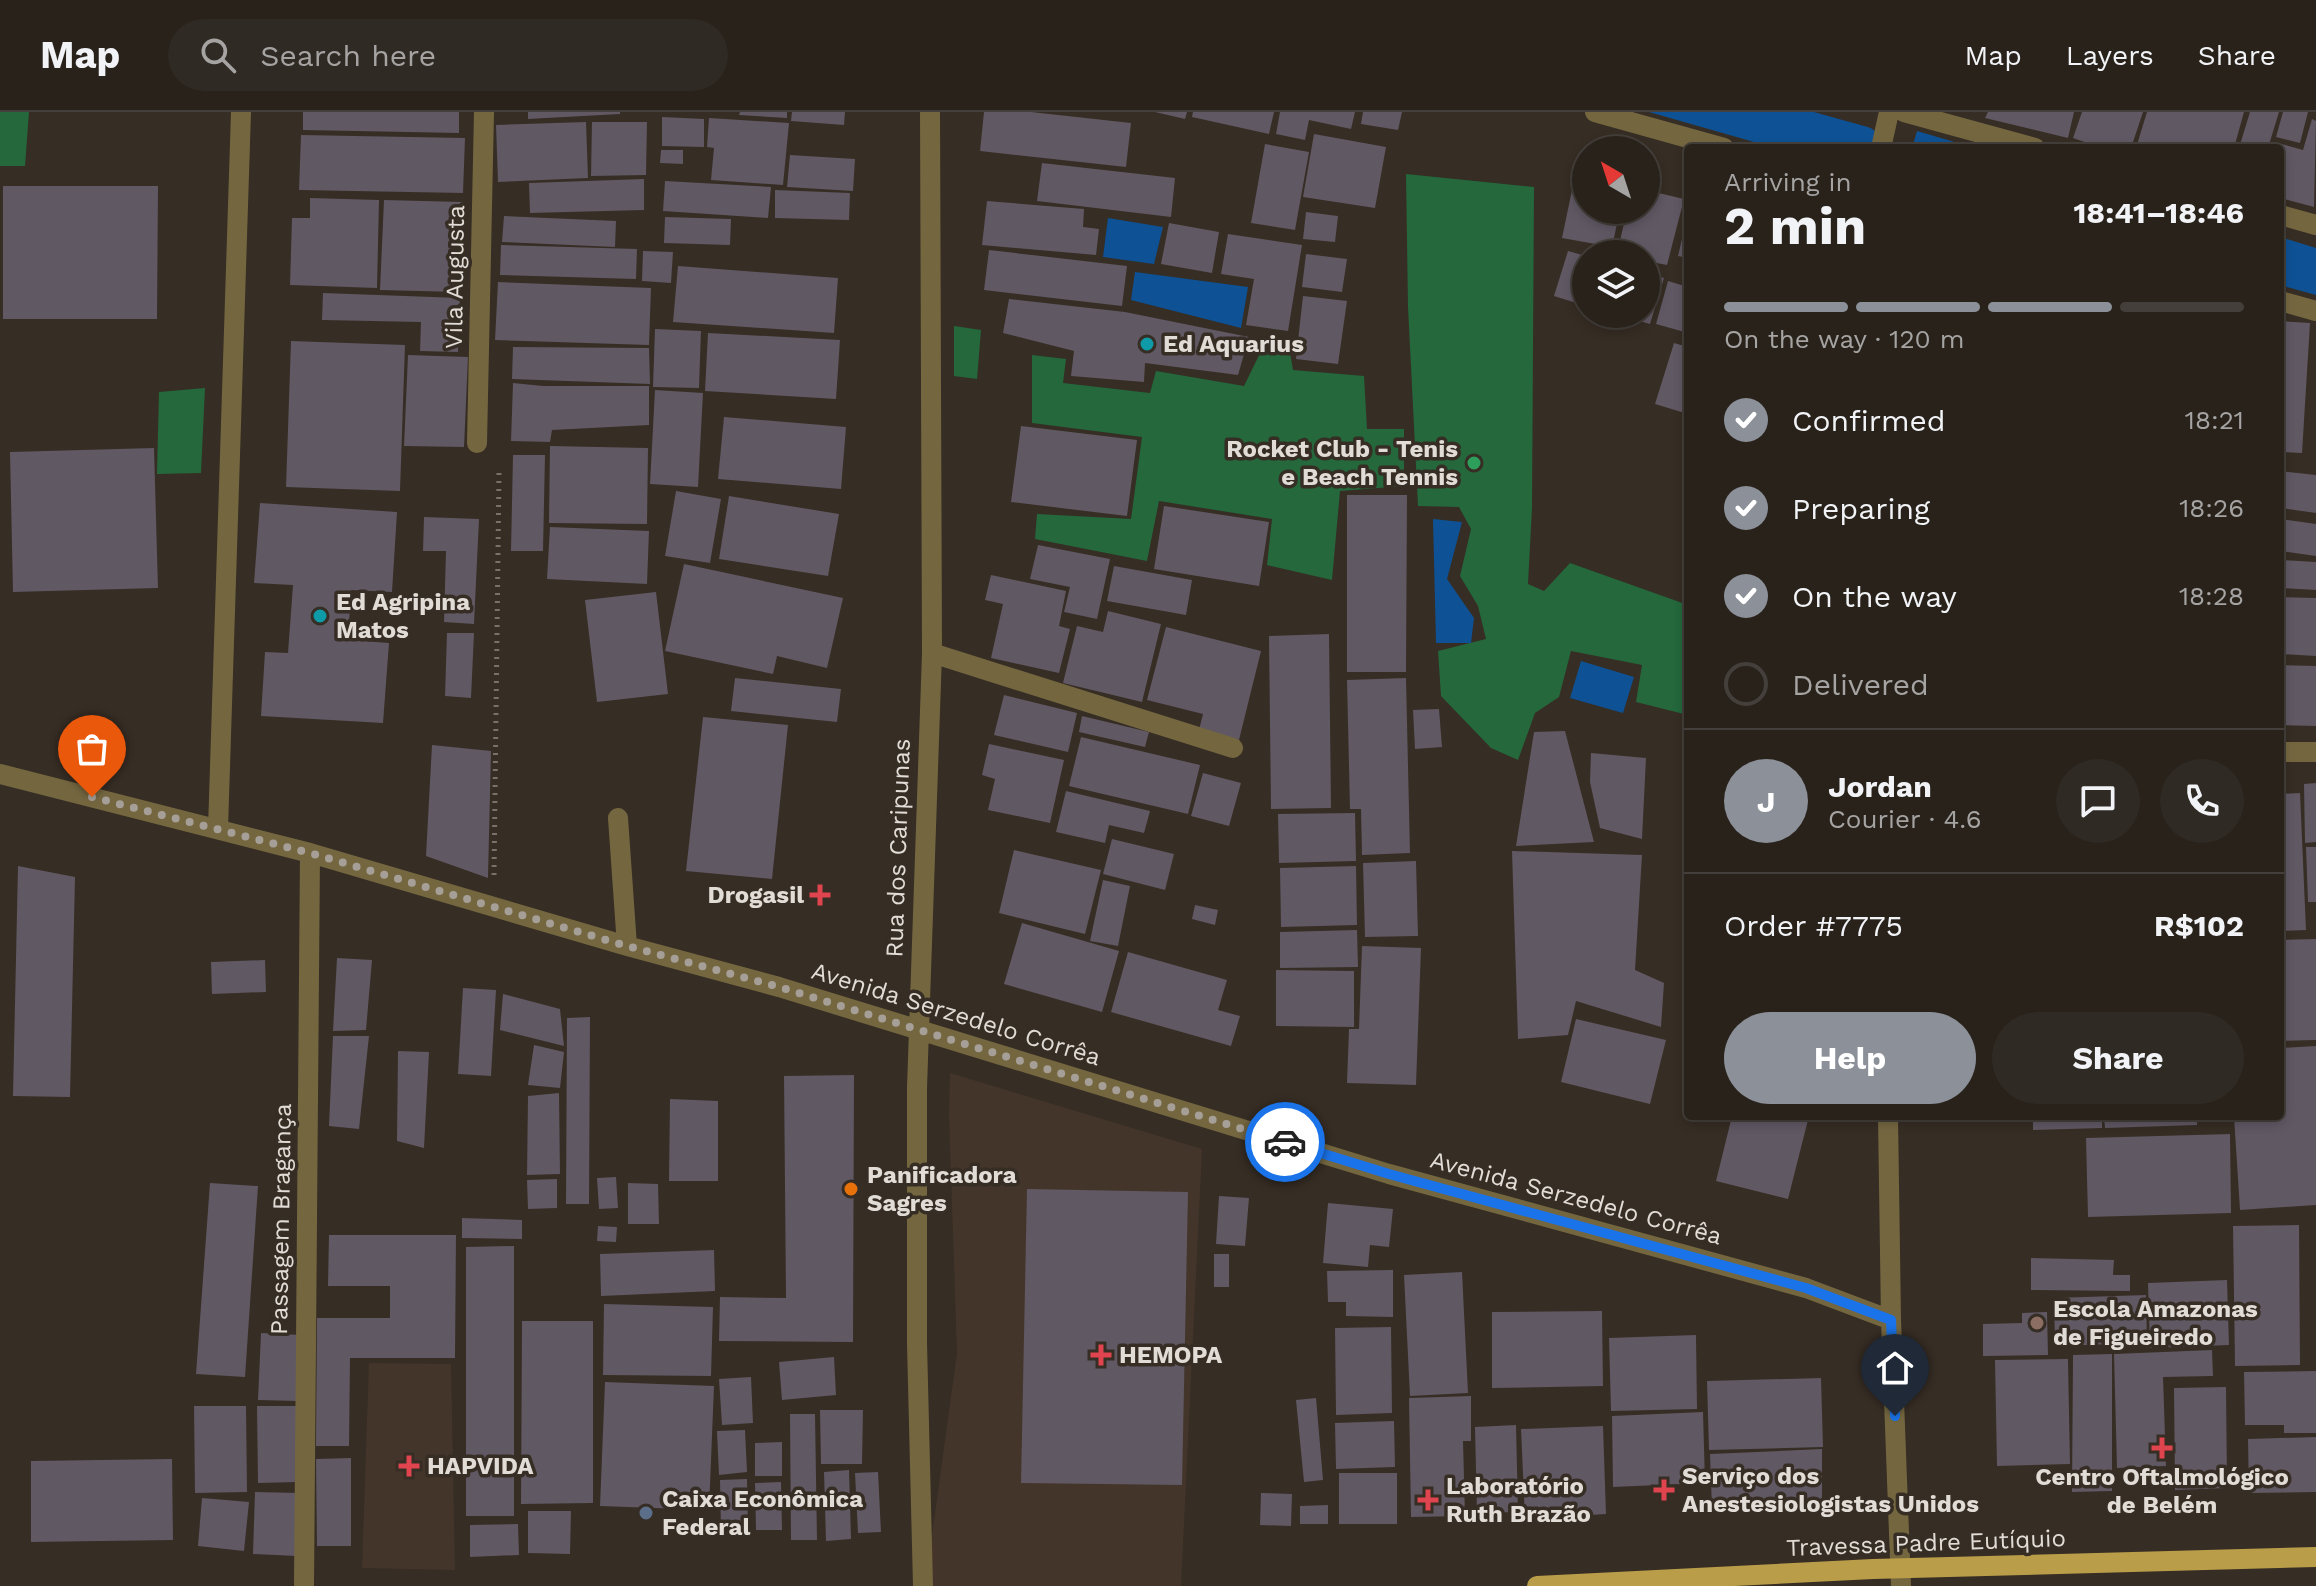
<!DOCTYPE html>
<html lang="en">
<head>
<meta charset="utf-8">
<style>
  :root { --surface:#28221b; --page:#302a24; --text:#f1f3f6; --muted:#a5a4a3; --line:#443f3a; --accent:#8c9099 }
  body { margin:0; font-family:"Work Sans",sans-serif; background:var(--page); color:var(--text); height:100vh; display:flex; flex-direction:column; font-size:30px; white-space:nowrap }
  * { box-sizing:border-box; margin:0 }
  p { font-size:26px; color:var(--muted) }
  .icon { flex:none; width:44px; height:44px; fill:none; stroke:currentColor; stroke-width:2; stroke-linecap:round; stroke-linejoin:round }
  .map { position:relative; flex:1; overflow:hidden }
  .drawer { position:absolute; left:1684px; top:32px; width:600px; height:976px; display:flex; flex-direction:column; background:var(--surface); border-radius:8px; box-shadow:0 4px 12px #0003,0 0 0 2px var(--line) }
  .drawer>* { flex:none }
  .needle { width:52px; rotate:321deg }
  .buttons { position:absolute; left:1572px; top:24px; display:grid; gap:16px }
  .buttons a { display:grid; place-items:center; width:88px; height:88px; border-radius:50%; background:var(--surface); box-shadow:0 4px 12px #0003,0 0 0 2px var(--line); font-size:40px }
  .pin { position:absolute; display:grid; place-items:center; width:68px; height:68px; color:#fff; margin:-82px -34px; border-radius:50% 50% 50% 0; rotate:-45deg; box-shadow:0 0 8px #0007 }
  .pin .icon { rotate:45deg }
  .courier { position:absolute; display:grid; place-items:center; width:80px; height:80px; margin:-40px; border:6px solid #1a73e8; border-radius:50%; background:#fff; color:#222; box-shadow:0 2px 10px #0007 }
  .overview em { font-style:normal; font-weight:700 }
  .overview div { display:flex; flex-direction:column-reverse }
  .overview { display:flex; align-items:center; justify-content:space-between; height:136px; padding:0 40px }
  h1 { font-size:52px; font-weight:700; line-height:60px }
  .bar { display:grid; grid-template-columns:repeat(4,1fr); gap:12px 8px; align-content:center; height:96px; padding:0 40px }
  .bar i { height:10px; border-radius:6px; background:var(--line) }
  .bar .on { background:var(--accent) }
  .bar p { grid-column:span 4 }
  .line { display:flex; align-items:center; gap:20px; padding:0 40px; border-top:2px solid var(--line) }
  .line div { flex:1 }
  .round { display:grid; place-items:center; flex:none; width:84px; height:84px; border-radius:42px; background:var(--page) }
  ol { padding:0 40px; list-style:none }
  li { display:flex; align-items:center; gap:24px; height:88px }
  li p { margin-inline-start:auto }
  li .icon { padding:8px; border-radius:50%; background:var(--accent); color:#fff; stroke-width:4 }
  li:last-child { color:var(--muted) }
  li i { width:44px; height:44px; border:4px solid var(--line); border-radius:50% }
  .button { display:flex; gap:16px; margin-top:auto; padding:16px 40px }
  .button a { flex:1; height:92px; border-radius:48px; background:var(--accent); color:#fff; font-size:32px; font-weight:700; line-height:92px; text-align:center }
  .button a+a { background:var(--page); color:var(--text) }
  header { display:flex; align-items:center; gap:48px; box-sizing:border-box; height:112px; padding:0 40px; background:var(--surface); border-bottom:2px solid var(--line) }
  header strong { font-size:38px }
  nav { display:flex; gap:44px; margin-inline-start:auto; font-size:28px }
  .search { width:560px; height:72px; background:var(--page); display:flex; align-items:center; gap:20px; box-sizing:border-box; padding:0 28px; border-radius:44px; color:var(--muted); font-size:30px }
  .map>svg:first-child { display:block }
  .built { fill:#44352a }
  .green { fill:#24683c }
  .water { fill:#0e5295 }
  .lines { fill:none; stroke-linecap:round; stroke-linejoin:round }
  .canal { stroke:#0e5295; stroke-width:44 }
  .building { fill:#605863 }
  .path { stroke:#7a726a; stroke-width:5; stroke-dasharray:2 6; stroke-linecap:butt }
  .minor { stroke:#746740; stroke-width:20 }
  .major { stroke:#b99d49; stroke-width:20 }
  .done { stroke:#a69f98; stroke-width:8; stroke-dasharray:0 14.4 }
  .route { stroke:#1a73e8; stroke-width:10 }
  .culture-dot { fill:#0f9aa8; stroke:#362d24; stroke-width:3 }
  .leisure-dot { fill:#2e9e5b; stroke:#362d24; stroke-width:3 }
  .health-dot { fill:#e0444e; stroke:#362d24; stroke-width:3 }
  .food-dot { fill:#e8710a; stroke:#362d24; stroke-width:3 }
  .education-dot { fill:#8d6e63; stroke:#362d24; stroke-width:3 }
  .service-dot { fill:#5c6f8a; stroke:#362d24; stroke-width:3 }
  .labels { text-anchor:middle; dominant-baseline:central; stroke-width:7; stroke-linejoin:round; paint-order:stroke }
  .street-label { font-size:24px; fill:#e2dcd7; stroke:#362d24 }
  .poi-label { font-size:24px; font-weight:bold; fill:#e2dcd7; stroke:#362d24; text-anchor:start }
</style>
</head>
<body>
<header>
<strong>Map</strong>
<div class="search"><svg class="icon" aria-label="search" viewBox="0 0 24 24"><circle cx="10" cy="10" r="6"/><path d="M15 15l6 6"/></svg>Search here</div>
<nav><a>Map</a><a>Layers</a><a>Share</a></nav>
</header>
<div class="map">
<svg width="2316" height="1474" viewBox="0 0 2316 1474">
  <rect width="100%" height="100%" fill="#362d24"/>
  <path class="built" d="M950,961l252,76 -21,437h-256l32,-233 -8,-238z
    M369,1251l82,1 4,206 -93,-2z"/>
  <path class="green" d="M0,0h29l-4,54h-25z
    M1406,62l128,13 -2,321 -4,76 16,7 26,-28 118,42v110l-52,-13 6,-37 -71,-14 -12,46 -24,16 -17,47 -27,-12 -50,-52 -3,-45 48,-12 -8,-33 -18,-30 11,-47 -12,-22 -41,-1 -10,-199z
    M954,214l27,4 -4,49 -23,-3z
    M1263,235l27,6 3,17 71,6 3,53h37v57l-64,5 -8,89 -65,-15 5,-46 -113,-18 -12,60 -112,-22 2,-25 94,5 11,-82 -110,-14v-68l34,4 -3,24 87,10 6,-22 88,15z
    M205,276l-4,85 -44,1 2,-82z"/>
  <path class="water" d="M1649,0h122l88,24 -3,12h-81z
    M1917,19l58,17h-63z
    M1108,106l55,9 -9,37 -51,-7z
    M2280,125l36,11v47l-36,-10z
    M1135,160l113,15 -7,41 -110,-28z
    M1433,407l29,3 -15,57 27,39 -3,25h-35z
    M1581,549l53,16 -11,36 -53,-15z"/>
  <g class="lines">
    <path class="canal" d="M1732,0l129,36"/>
  </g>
  <path class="building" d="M303,0h156v21l-156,-3z
    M528,0h92v2l-92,5z
    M740,0h47v6l-48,-3z
    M792,0h53l-1,13 -53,-4z
    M984,0h47l100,11 -5,44 -146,-16z
    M1155,0h32l-2,7z
    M1193,0h81l-5,22 -77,-17z
    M1280,0h75l-4,17 -42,-9 -4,20 -29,-6z
    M1363,0h39l-4,18 -37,-6z
    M1988,0h86l-6,26 -83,-20z
    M2082,0h61l-12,36h-29l-29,-10z
    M2147,0h97l-10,36h-98z
    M2250,0h29l-11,36h-29z
    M2283,0h25l-8,31 -24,-6z
    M662,5l42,2v28l-42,-1z
    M709,6l80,5 -6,62 -72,-5 3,-32 -7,-1z
    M2312,7l4,2 -2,86 -34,-9v-50h-8l2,-6 29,8z
    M586,10l2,56 -90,4 -2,-57z
    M592,10h55l-1,53 -55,1z
    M1314,22l72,13 -11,61 -72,-11z
    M301,23l164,3 -2,55 -164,-3z
    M1265,32l44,8 -14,78 -44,-7z
    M661,38h22v14l-23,-1z
    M790,43l65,4 -2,32 -66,-4z
    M1042,51l133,15 -4,39 -134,-16z
    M1577,54l9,2v42h34l-8,37 -50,-9z
    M644,67v31l-114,3 -1,-30z
    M665,69l106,6 -3,31 -105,-7z
    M3,74h155l-1,133h-154z
    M775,78l75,3 -1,27 -74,-2z
    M1646,78l38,9 -17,66 -21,-4v-7h-29l10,-44h19z
    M310,86l69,2 -2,88 -87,-3 2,-67h18z
    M384,88l79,2 -4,90 -79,-2z
    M987,89l97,8 -1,18 16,2 -3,26 -114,-10z
    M1306,100l32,4 -3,26 -32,-3z
    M504,104l112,5 -1,26 -113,-5z
    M665,105l66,2 -1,26 -66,-2z
    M1687,106h1v40l-10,-2z
    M1169,111l50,9 -7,41 -51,-9z
    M1228,122l74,11 -14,86 -42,-6 8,-46 -33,-5z
    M501,133l136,4 -1,30 -136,-4z
    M989,138l138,16 -5,40 -138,-16z
    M643,139l30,1 -2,31 -29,-2z
    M1568,139l18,5v50l-32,-10z
    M1306,142l41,5 -5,33 -40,-5z
    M678,154l160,12 -4,55 -161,-11z
    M1646,161l18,5 -14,46 -32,-9 28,-1z
    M1668,169l20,6v46l-32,-9z
    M498,170l153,6 -2,57 -154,-5z
    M323,181l137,5 -2,54 -38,-1 1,-29 -99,-2z
    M1303,184l44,5 -9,63 -42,-5z
    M1009,187l116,13 124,25 -11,38 -93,-12 -1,19 -73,-6 3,-25 -71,-18z
    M2280,209l30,2 -8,130 -22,-1z
    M655,217l46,2 -2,57 -46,-1z
    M708,221l132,7 -4,59 -131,-8z
    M291,229l114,4 -5,146 -114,-4z
    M1674,231l14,4v67l-33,-10z
    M513,235l136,1 1,36 -138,-5z
    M408,243l60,2 -4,90 -60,-1z
    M513,271l30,3h106v39l-97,5 -2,12 -39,-1z
    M655,278l48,3 -5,94 -48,-3z
    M724,305l122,10 -5,62 -123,-10z
    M1021,314l116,14 -10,76 -116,-14z
    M550,334l98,2 -1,76 -98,-1z
    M154,336l4,140 -145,4 -3,-140z
    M513,343h32l-2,96h-32z
    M2280,359l36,4v38l-36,-5z
    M676,379l45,8 -11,64 -45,-7z
    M1347,383h60l-1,177h-59z
    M729,384l110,18 -11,62 -109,-17z
    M260,391l137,9 -5,80 -41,-2 -3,50 41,3 -6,80 -122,-7 4,-64 23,1 5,-68 -39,-2z
    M1164,394l105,16 -10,64 -105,-17z
    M424,405l55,2 -5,105 -30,-2 2,-71h-23z
    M2280,407l36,5v32l-36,-5z
    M550,415l99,4 -2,53 -100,-5z
    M1038,433l72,14 -13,60 -33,-7 6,-25 -40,-8z
    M2280,448l36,2v28l-36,-2z
    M684,452l159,34 -16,70 -50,-12 -4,18 -108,-23z
    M1114,454l78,14 -6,35 -79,-14z
    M991,463l75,16 -7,35 11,3 -11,44 -68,-15 12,-54 -18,-4z
    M656,480l12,102 -71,8 -12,-102z
    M2281,485l35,1v58l-36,-2z
    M1108,499l53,13 -19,78 -79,-19 14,-57 26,6z
    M1166,515l95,24 -22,89 -40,-10 4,-16 -56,-14z
    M447,521h27l-3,65 -26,-2z
    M1329,522l2,174 -60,1 -2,-173z
    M2280,553l36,1v60l-36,-1z
    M735,566l106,11 -4,33 -106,-11z
    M1406,566l4,175 -48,2 -1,-46h-11l-3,-129z
    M1004,583l73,18 -9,39 -74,-17z
    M1439,597l3,38 -27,2 -2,-39z
    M1082,604l67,16 -4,15 -66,-15z
    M703,605l85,8 -16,154 -86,-8z
    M1565,619l29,111 -78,4 18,-114z
    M1081,625l119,28 -12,49 -119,-28z
    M989,632l75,16 -14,63 -62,-13 7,-31 -13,-4z
    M432,633l59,6 -3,127 -62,-22z
    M1591,641l55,5 -4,81 -42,-11 -10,-46z
    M1203,661l38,10 -12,43 -38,-10z
    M2316,671v59l-11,1 -1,-59z
    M1066,679l84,20 -6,22 -35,-8 -4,18 -49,-11z
    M2300,681l6,137 -26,1v-137z
    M1355,701l1,48 -77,2 -1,-49z
    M1112,727l62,15 -9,36 -62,-16z
    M2306,735h10v55h-8z
    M1014,738l87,20 -16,64 -86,-21z
    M1512,739l130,4 -7,115 29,13 -3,44 -85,-26 -8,34 -50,4z
    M1416,749l2,75 -53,1 -2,-74z
    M18,754l57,11 -5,220 -57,-1z
    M1356,754l1,59 -76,2 -1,-59z
    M1103,768l27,6 -12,60 -28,-5z
    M1195,793l23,5 -3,15 -23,-6z
    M1022,811l97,28 -17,61 -98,-28z
    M1357,818l1,37 -78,1v-36z
    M2316,827v101l-36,1v-101z
    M1362,834l59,2 -5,137 -69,-2 2,-54h10z
    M1128,840l99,28 -9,30 22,6 -9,30 -120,-34z
    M337,846l35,2 -6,70 -33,1z
    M265,848l1,32 -54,2 -1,-32z
    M1276,858l78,1v56l-78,-1z
    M463,876l33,2 -5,86 -33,-2z
    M503,882l57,15 4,37 -64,-16z
    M590,905l-1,187h-23l1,-186z
    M1576,907l90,21 -16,64 -89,-22z
    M333,924h36l-10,93 -30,-3z
    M534,933l30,7 -4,36 -32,-3z
    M2316,934v159l-76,5 -6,-94h46v-68z
    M398,939l31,1 -5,96 -27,-7z
    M854,963l-1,267 -134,-1 1,-44 66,1 -2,-222z
    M559,981l1,81 -33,1 1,-79z
    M670,987l48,2v80h-49z
    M1732,1004h77l-21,83 -72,-18z
    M2033,1004h69v12l-69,2z
    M2104,1004h93v9l-92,3z
    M2230,1022l1,79 -143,4 -2,-79z
    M616,1065l2,31 -19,1 -2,-31z
    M557,1067v29l-29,1 -1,-29z
    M210,1071l48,3 -13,191 -49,-3z
    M628,1071l30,1 1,40h-31z
    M1027,1077l161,3 -6,293 -161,-2z
    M1219,1084l30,2 -4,48 -29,-2z
    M1328,1091l65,6 -4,38 -19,-2 -2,22 -45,-4z
    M462,1106l60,2v19l-60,-1z
    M2299,1113l1,140 -65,1 -2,-140z
    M598,1114l19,1 -1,15 -19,-1z
    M329,1123h127l-1,123h-105l-1,88h-33l1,-128h73v-32h-62z
    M514,1134v270h-48v-269z
    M714,1138l1,41 -114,5 -1,-42z
    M1214,1142h15v33h-15z
    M2031,1146l83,2 -1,15h17v16l-99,-1z
    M1393,1158v47l-47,-1v-14h-18l-1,-31z
    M1462,1160l6,121 -58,3 -6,-121z
    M2227,1168l2,65 -79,3 -2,-65z
    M2146,1183l1,48 -92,3 -1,-48z
    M604,1192l109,3 -2,69 -108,-1z
    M1602,1199l1,75 -111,2v-76z
    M2047,1200l1,43 -65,1v-32l39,-1v-10z
    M522,1209h71v182l-72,1z
    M1391,1215l1,86 -56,2 -1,-87z
    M261,1221l40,2 -3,66 -40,-1z
    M1696,1223l1,74 -86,2 -2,-73z
    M2212,1238l1,26 -50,1 3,89 -49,2 -3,-114z
    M2112,1242v137l-40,1 1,-137z
    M834,1245l2,38 -54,5 -3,-38z
    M2068,1247l2,105 -73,2 -2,-106z
    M2316,1259v62h-32v-8h-39l-1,-53z
    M751,1265l2,46 -31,2 -3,-46z
    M1821,1266l2,69 -114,3 -2,-69z
    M605,1270l109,4 -5,124 -109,-4z
    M2226,1275l1,101 -52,2 -1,-102z
    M1471,1284v45h-8l2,75 -54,1 -2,-119z
    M1316,1286l7,82 -19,2 -8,-82z
    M194,1294h52l1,86 -52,1z
    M257,1294h41v76l-40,1z
    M820,1298h43l-1,54h-41z
    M1703,1300l2,71 -92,4 -1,-71z
    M790,1302h25l2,126h-26z
    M1394,1309l1,46 -59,2 -1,-46z
    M1516,1313l2,87 -41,1 -2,-86z
    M1603,1314l3,88 -81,5 -4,-90z
    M745,1318l2,42 -28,3 -2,-44z
    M2316,1325v55l-67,1 -1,-54z
    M782,1330v34h-27v-33z
    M1822,1337v57l-110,3 -2,-55z
    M351,1346v88h-34l-1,-87z
    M172,1347l1,81 -142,2v-81z
    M849,1358l2,69 -25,2 -2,-69z
    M878,1360l3,60 -23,1 -3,-60z
    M1339,1361h58v51h-58z
    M747,1367l1,51 -27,1 -1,-51z
    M781,1370l1,48h-26l-1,-47z
    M255,1380l44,1 -2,63 -44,-2z
    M1261,1381l31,1 -1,32 -31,-1z
    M202,1386l47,4 -5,49 -46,-5z
    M1328,1393v19h-28v-18z
    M528,1399h43l-1,43 -42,-1z
    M518,1412l1,31 -49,2v-32z"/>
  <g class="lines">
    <path class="path" d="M494,763l5,-403"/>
    <path class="minor" d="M1595,0l129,36
      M1904,0l131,36
      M1881,36l8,-36
      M2280,103l36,10
      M2280,189l36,10
      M477,331l7,-331
      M932,541l301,95
      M2280,640h36
      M0,662l310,79 317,93 152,41 610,187 417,114 85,32
      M618,706l9,128
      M218,717l23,-717
      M1888,1004l3,204 10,266
      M304,1474l6,-733
      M923,1474l-6,-243v-255l15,-435 -2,-541"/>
    <path class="major" d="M1537,1474l336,-17 443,-12"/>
  </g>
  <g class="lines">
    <path class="done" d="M92,685l218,56 317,93 152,41 506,155"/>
    <path class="route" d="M1285,1030l104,32 417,114 85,32 4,96"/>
  </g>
  <g class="culture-dot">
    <circle cx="1147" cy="232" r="8"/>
    <circle cx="320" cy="504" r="8"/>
  </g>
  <circle class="leisure-dot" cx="1474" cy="351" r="8"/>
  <g class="health-dot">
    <path d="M816 771h8v8h8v8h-8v8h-8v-8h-8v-8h8z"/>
    <path d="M1097 1231h8v8h8v8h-8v8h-8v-8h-8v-8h8z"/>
    <path d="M2158 1324h8v8h8v8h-8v8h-8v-8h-8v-8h8z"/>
    <path d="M405 1342h8v8h8v8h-8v8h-8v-8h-8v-8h8z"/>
    <path d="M1660 1366h8v8h8v8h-8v8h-8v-8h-8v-8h8z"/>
    <path d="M1424 1376h8v8h8v8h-8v8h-8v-8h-8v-8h8z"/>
  </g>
  <circle class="food-dot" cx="851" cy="1077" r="8"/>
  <circle class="education-dot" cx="2037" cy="1211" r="8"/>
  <circle class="service-dot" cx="646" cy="1401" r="8"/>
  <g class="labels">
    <g class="street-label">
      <text transform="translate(455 165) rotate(-89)">Vila Augusta</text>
      <text transform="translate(898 736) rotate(-88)">Rua dos Caripunas</text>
      <text transform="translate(956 902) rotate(17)">Avenida Serzedelo Corrêa</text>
      <text transform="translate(1576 1086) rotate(15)">Avenida Serzedelo Corrêa</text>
      <text transform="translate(281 1107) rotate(-89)">Passagem Bragança</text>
      <text transform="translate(1926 1431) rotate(-2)">Travessa Padre Eutíquio</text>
    </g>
    <g class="poi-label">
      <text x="1163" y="232">Ed Aquarius</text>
      <text x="1458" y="337" text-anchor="end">Rocket Club - Tenis<tspan x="1458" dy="28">e Beach Tennis</tspan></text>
      <text x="336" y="490">Ed Agripina<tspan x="336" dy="28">Matos</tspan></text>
      <text x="804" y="783" text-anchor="end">Drogasil</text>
      <text x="867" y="1063">Panificadora<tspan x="867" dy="28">Sagres</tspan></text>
      <text x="2053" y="1197">Escola Amazonas<tspan x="2053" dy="28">de Figueiredo</tspan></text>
      <text x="1119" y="1243">HEMOPA</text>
      <text x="427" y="1354">HAPVIDA</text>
      <text x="1682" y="1364">Serviço dos<tspan x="1682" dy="28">Anestesiologistas Unidos</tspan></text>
      <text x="2162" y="1365" text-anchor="middle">Centro Oftalmológico<tspan x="2162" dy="28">de Belém</tspan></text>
      <text x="1446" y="1374">Laboratório<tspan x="1446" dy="28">Ruth Brazão</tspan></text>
      <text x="662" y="1387">Caixa Econômica<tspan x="662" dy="28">Federal</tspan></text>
    </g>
  </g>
</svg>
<div class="buttons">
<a><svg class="needle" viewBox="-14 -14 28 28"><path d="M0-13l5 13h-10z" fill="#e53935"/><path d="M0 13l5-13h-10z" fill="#a5a4a3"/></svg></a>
<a><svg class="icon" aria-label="layers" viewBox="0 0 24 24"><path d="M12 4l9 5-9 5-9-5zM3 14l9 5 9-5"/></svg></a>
</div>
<div class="pin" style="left:92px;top:685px;background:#ea580c"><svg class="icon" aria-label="bag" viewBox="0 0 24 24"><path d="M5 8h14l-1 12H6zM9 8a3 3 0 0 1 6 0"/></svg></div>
<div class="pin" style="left:1895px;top:1304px;background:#1f2937"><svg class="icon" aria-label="home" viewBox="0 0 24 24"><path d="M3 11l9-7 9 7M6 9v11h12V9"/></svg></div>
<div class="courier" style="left:1285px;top:1030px"><svg class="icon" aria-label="car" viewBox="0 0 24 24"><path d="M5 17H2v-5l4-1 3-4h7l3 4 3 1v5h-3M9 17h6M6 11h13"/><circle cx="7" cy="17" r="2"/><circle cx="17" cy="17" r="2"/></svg></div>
<section class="drawer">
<div class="overview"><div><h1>2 min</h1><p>Arriving in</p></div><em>18:41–18:46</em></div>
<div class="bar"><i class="on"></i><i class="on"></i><i class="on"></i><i></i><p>On the way · 120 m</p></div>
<ol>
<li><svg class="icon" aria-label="check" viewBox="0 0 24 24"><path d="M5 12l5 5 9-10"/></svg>Confirmed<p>18:21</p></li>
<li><svg class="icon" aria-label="check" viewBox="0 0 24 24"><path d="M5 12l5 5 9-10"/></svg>Preparing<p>18:26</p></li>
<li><svg class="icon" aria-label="check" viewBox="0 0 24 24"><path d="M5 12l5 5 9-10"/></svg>On the way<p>18:28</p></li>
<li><i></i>Delivered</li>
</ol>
<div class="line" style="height:144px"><b class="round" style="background:var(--accent);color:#fff">J</b><div><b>Jordan</b><p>Courier · 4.6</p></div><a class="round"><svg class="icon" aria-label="chat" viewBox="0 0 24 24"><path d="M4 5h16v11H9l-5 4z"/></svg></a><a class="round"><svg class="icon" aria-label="phone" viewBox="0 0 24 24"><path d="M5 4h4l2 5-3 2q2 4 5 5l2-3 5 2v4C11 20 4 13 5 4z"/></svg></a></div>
<div class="line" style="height:104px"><div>Order #7775</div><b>R$102</b></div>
<div class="button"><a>Help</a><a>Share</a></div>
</section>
</div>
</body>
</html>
